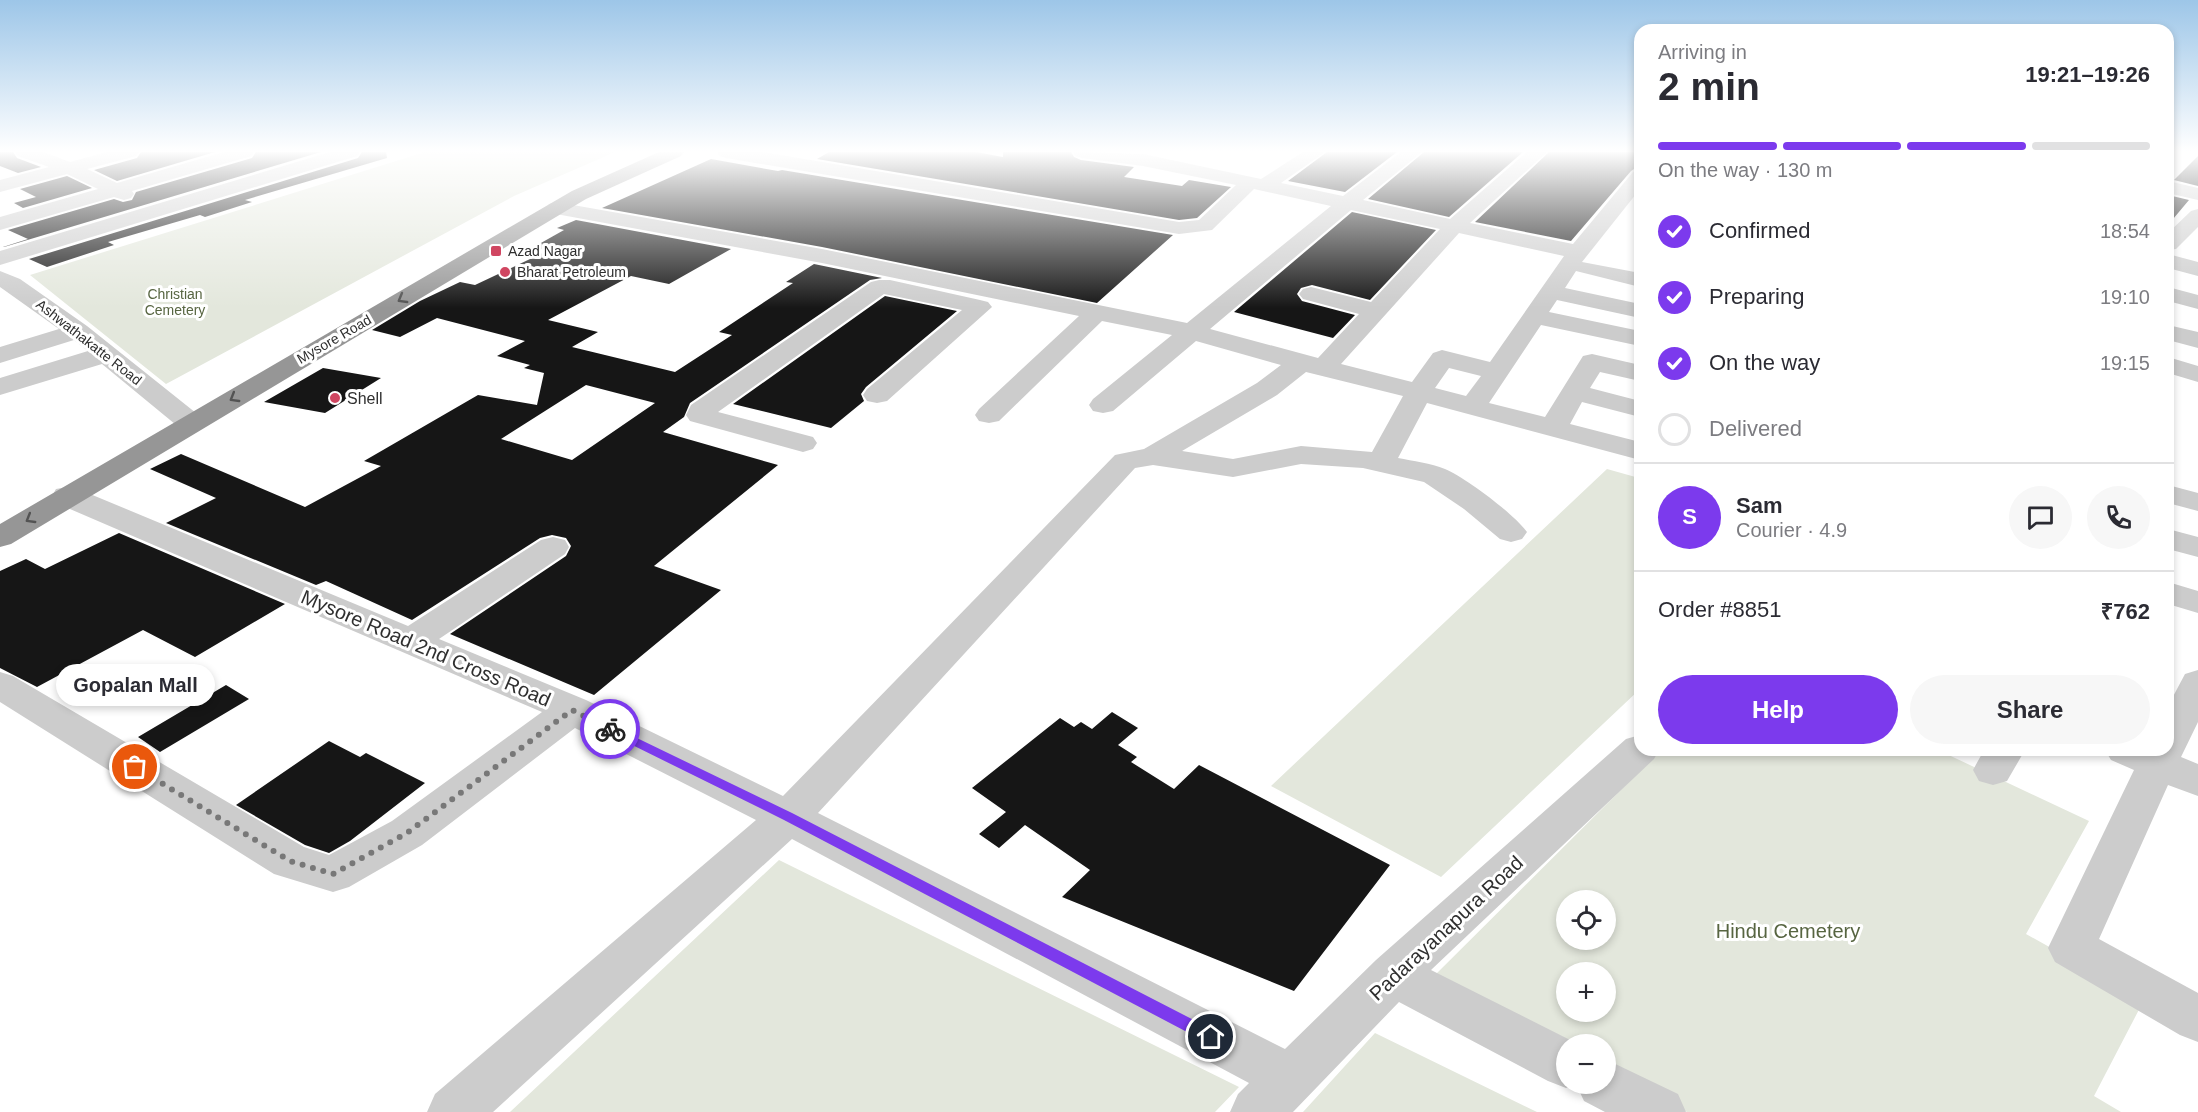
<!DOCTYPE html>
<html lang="en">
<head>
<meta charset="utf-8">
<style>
  :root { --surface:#fff; --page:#f7f7f7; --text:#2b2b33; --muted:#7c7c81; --line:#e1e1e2; --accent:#7c3aed }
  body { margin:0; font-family:Helvetica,sans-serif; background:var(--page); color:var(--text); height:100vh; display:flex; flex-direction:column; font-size:22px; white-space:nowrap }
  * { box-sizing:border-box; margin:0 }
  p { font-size:20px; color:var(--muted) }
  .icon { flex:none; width:33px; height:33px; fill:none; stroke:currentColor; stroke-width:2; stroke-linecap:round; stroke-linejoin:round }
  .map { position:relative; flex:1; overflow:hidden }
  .sheet { position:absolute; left:1634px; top:24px; width:540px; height:732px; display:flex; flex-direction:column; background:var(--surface); border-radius:18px; box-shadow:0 3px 9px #0003 }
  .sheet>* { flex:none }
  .controls { position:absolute; left:1556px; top:890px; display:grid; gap:12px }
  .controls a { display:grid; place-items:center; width:60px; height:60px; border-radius:50%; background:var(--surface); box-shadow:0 3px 9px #0003; font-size:30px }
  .pin { position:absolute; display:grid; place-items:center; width:51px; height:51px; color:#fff; margin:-26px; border:3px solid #fff; border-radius:50%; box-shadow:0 2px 6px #0007 }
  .courier { position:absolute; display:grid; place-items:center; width:60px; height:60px; margin:-30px; border:4px solid #7c3aed; border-radius:50%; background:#fff; color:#222; box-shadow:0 2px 8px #0007 }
  .bubble { position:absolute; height:42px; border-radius:21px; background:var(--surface); box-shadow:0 3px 9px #0003; font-size:20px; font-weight:600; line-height:42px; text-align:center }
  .head em { font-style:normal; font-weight:600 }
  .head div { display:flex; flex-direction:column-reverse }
  .head { display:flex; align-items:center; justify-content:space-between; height:102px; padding:0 24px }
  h1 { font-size:39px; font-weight:600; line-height:45px }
  .bar { display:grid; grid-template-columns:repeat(4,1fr); gap:9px 6px; align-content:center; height:72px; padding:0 24px }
  .bar i { height:8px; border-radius:4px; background:var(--line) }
  .bar .current { background:var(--accent) }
  .bar p { grid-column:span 4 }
  .line { display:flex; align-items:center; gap:15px; padding:0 24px; border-top:2px solid var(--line) }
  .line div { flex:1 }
  .round { display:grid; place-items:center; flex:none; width:63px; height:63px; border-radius:32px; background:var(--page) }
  ol { padding:0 24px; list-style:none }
  li { display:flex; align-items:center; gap:18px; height:66px }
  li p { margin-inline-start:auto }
  li .icon { padding:6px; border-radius:50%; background:var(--accent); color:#fff; stroke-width:4 }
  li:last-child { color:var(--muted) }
  li i { width:33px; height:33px; border:3px solid var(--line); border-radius:50% }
  .primary-button { display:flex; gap:12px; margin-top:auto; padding:12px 24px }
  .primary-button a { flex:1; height:69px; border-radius:36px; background:var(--accent); color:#fff; font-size:24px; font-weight:600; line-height:69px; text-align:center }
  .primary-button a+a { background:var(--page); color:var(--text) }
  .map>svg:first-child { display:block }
  .green { fill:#e3e7dc; fill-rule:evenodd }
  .building { fill:#161616; fill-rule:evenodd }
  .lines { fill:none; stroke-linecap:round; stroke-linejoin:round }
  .minor { fill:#ccc; fill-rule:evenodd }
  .highway { fill:#969696; fill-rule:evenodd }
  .oneway { stroke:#535353 }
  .route { fill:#7c3aed }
  .done { stroke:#787878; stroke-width:6; stroke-dasharray:0 10.8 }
  .poi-dot { fill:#d04661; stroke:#fff; stroke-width:2 }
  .labels { text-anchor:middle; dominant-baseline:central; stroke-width:6; stroke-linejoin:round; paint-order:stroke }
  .far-poi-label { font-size:14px; fill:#2f2f2f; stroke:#fff; text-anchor:start }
  .far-park-label { font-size:14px; fill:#576541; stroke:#fff }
  .far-street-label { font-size:14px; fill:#2f2f2f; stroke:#fff }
  .poi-label { font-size:16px; fill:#2f2f2f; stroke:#fff; text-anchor:start }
  .near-street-label { font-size:20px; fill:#2f2f2f; stroke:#fff }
  .near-park-label { font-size:20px; fill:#576541; stroke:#fff }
</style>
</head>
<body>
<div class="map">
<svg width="2198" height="1112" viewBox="0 0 2198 1112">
  <rect width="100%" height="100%" fill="#fff"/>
  <path class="green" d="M425,152h190l-101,44 -348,188 -136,-109z
    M1607,469l32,9v212l-198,187 -170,-91z
    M1661,750h277l151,71 -63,113 118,66 -50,96 27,16h-434l-82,-43v-25h-39l-134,-66zM1566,900h39v39h-39zM1566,972h39v39h-39z
    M779,860l460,227 -24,25h-705z
    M1375,1033l162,79h-234z"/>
  <path class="building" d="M0,152h13l4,6 24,9 -23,6 -18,-7z
    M141,152h74l-98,29 -23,-11 43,-12z
    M256,152h65l-317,95h-1l25,-8 -20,-9 106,-31 9,3 9,-2 4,-8 116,-34z
    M362,152h24l1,6 -142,42 7,2 -47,15 -5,-2 -92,27 6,3 -67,22 -18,-8 329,-101z
    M829,152h147l27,5v-5h68l3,5 7,3 53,7 -10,10 58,9 7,-6 42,7 -34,31 -18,2 -362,-61z
    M1327,152h70l-52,40 -57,-11z
    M1424,152h99l-74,65 -81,-18z
    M1549,152h91v13l-9,6 -60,70 -96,-19z
    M2198,156v30l-24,-6z
    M711,159l67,12 4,-1 391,65 -76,68 -275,-56 -220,-39z
    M67,176l25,12 -69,20 -9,-5 22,-6 -16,-8z
    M2168,195l21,5 -21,25z
    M1352,212l84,18 -66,70 -58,-15 -11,3 -4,6 5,7 53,14 -22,23 -99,-26z
    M576,220l155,29 -62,35 -38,-8 -83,44 50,12 -26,15 103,25 57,-37 -13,-3 74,-49 -7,-1 28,-18 68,14 -12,2 -180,123 -6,14 -21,15 115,33 -124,101 67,24 -127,105 -144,-61 116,-78 5,-10 -5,-8 -14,-3 -12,3 -128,82 -86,-39 -10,4 -150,-62 50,-25 -66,-29 31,-15 124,53 76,-41 -17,-5 114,-66 59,10 7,-32 -20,-5 6,-3 -33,-9 28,-15 -88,-23 -37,19 -28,-7 48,-29 40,-19 15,3 74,-35 -17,-2 32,-18 -7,-2zM586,385l69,18 -83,57 -71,-21z
    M885,296l72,15 -91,76 -5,7 3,7 -33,27 -98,-24z
    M323,368l58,10 -56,35 -61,-11z
    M119,533l166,71 -90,53 -52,-27 -106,57 -37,-19v-97l26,-12 19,10z
    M226,685l23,14 -89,53 -22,-15z
    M1112,712l26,16 -20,17 19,12 -6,5 43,27 25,-24 191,100 -96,126 -232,-94 28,-27 -65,-45 -26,23 -20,-14 27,-22 -34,-24 88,-70 14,9 7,-5 11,7z
    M329,741l31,16 6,-4 59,30 -75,58 -21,12 -24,-8 -69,-40z"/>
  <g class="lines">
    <path class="minor" d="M15,152h28l27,10 37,-10h32l-3,4 -49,13 30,14 107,-31h30l-3,4 -119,35 2,3 -3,4 -7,2 -10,-3 -114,33v-13l98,-28 -31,-15 -67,18v-12l49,-13 -31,-11z
      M330,152h30l-3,4 -357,109v-14z
      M717,152h46l416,70 20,-2 37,-35 -93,-19 -61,-8 -6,-2 -3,-4 70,2 118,25 42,-27h22l-44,31 62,13 58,-44h21l-59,48 87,19 77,-67h20l-77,71 103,21 60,-72 7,-2v19l-58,73 58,11v14l-64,-16 -11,17 75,16v14l-83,-18 -8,12 91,19v15l-99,-21 -52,78 56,14 38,-61 9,-2 48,11v16l-40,-9 -10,16 50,13v16l-58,-15 -12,22 70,18v18l-213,-57 -29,55c15,3 33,5 47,11 21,9 69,45 82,63l-5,7 -11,3 -11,-3 -36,-30 -40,-27 -61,-14 -62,-4 -68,13 -80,-12 -18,3 -317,345 467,236 91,-89 250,-221 14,-4v15h19l-5,9 -223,211 147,74h-12v39h39v-24l73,35 8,18h-81l-21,-11 -8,-17 -10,4 -18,-7 -149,-79 -106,110h-63l8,-18 11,-11 -457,-244 -299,273h-66l8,-18 321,-274 -181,-92 -153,117 -73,42 -16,5 -59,-18 -274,-172v-30l13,4 291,171 25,8 63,-34 150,-109 -486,-209 -4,-7 4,-7 11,-2 11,2 330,137 133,-86 12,-3 12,3 4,7 -4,7 -126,85 147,61 197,96 332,-341 29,-6 113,-66 24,-18 -85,-24 -83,70 -10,2 -10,-2 -4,-6 4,-6 79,-64 -70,-14 -103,100 -10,2 -10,-2 -4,-6 4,-6 100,-93 -257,-53 -266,-49 -7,-2 -3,-4 3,-4 7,-2 266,47 365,74 144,-117 -77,-17 -42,41 -33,4 -453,-76 -6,-2zM1351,210l89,19 -69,73 -60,-15 -8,2 -4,5 4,5 56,15 -41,44 -108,-29zM1459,233l105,23 -74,106 -48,-12 -9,3 -21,29 -71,-18zM1449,368l32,8 -15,20 -31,-8zM1306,372l97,24 -31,56 -71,-6 -68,13 -51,-8 95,-56z
      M2168,181l30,7v12l-30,-7z
      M2198,209v18l-22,22 -8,1v-17l23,-22z
      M2168,254l30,8v14l-30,-8z
      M0,271l20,8 67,47 114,91 4,6 -4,6 -10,2 -10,-2 -79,-65 -102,31v-17l88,-27 -14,-11 -74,23v-16l59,-18 -59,-42z
      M879,280h11l90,20 8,2 4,5 -105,94 -10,2 -10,-2 -4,-6 4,-6 95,-79 -78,-16 -166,118 95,25 4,6 -4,6 -10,3 -113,-31 -4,-6 5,-10 180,-123z
      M2168,287l30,8v14l-30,-8z
      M2168,325l30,7v16l-30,-8z
      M2168,357l30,9v16l-30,-9z
      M2168,485l30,8v18l-30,-8z
      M2168,529l30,8v20l-30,-8z
      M2168,582l30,9v22l-30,-9z
      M2198,670v52l-17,35 17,7v32l-30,-11 -69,154 99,54v49l-18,-7 -125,-73 -7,-14 86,-178 -23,-10 -6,-10h63v-44l17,-32z
      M1984,750h41l-18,31 -14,4 -14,-4 -6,-11z"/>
    <path class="highway" d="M659,152h25l-3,4 -95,43 -575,345 -11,3v-23l572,-333z"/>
  </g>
  <defs><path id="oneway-chevron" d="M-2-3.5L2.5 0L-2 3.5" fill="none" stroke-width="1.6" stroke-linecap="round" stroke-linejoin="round" transform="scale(1.5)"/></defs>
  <g class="oneway">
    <use href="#oneway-chevron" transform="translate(402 299) rotate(150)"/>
    <use href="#oneway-chevron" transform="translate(234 398) rotate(149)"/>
    <use href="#oneway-chevron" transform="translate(30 519) rotate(149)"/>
  </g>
  <linearGradient id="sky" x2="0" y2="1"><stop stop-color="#9dc6e8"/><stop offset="0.49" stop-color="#fff"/><stop offset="1" stop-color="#fff" stop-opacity="0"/></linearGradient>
  <rect width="2198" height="308" fill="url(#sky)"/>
  <path class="route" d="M610,725l182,88 425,219 2,5 -2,5 -6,2 -5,-2 -422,-222 -178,-88v-6z"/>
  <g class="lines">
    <path class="done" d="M135,767l155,94 43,13 74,-41 165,-123 38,19"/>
  </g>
  <g class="poi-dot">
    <rect x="490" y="245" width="12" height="12" rx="3"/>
    <circle cx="505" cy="272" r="6"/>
    <circle cx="335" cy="398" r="6"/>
  </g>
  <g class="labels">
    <g class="far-poi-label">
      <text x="508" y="251">Azad Nagar</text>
      <text x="517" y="272">Bharat Petroleum</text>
    </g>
    <g class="far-park-label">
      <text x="175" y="294">Christian<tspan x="175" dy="16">Cemetery</tspan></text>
    </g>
    <g class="far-street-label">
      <text transform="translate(334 339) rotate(-30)">Mysore Road</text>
      <text transform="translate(89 342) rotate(38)">Ashwathakatte Road</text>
    </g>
    <g class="poi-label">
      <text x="347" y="398">Shell</text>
    </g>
    <g class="near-street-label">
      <text transform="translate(426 648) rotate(23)">Mysore Road 2nd Cross Road</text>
      <text transform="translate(1446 928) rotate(-43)">Padarayanapura Road</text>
    </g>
    <g class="near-park-label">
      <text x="1788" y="931">Hindu Cemetery</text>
    </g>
  </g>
</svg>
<div class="controls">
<a><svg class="icon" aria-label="locate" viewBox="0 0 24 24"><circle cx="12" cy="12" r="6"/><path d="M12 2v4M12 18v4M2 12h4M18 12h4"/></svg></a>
<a>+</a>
<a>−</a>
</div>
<div class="pin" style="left:135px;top:767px;background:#ea580c"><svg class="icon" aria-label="bag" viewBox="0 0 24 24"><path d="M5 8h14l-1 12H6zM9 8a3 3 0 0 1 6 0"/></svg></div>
<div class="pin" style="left:1211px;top:1037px;background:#1f2937"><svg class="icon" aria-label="home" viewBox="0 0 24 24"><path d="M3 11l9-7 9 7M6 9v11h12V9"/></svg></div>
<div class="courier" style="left:610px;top:729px"><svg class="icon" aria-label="bike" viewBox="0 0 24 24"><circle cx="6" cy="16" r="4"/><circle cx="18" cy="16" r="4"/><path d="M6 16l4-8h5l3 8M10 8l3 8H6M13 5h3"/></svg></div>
<div class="bubble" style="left:56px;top:664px;width:159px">Gopalan Mall</div>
<section class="sheet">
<div class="head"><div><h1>2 min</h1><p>Arriving in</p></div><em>19:21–19:26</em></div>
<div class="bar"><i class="current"></i><i class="current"></i><i class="current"></i><i></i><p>On the way · 130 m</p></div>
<ol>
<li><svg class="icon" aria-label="check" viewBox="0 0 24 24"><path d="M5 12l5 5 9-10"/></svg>Confirmed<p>18:54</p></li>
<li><svg class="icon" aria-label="check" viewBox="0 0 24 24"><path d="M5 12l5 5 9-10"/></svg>Preparing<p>19:10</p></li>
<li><svg class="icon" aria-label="check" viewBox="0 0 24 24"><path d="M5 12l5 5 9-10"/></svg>On the way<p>19:15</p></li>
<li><i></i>Delivered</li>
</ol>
<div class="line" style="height:108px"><b class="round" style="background:var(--accent);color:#fff">S</b><div><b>Sam</b><p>Courier · 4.9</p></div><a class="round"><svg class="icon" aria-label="chat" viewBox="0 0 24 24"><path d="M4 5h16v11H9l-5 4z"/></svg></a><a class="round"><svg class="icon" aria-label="phone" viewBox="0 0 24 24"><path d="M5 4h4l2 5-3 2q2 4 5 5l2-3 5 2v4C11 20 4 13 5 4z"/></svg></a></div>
<div class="line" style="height:78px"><div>Order #8851</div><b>₹762</b></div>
<div class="primary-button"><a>Help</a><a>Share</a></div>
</section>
</div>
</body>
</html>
